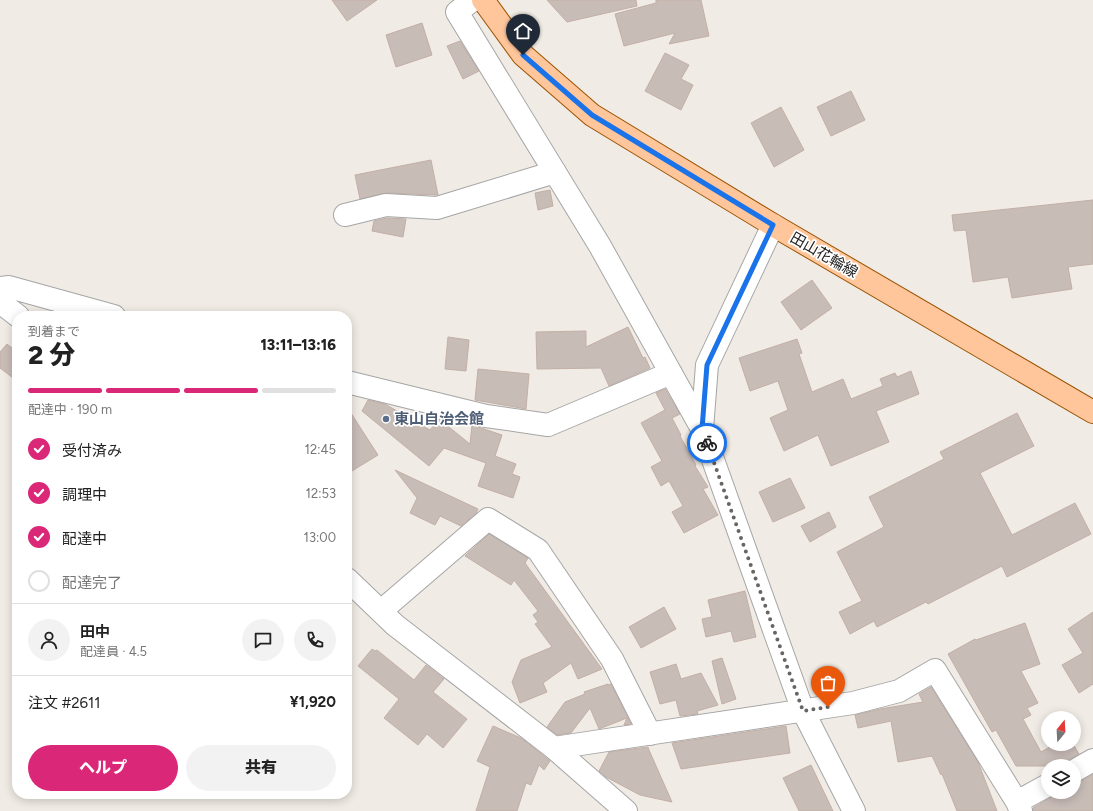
<!DOCTYPE html>
<html lang="ja">
<head>
<meta charset="utf-8">
<style>
  :root { --surface:#fff; --page:#f2f2f2; --text:#222; --muted:#767676; --line:#e0e0e0; --accent:#db2777 }
  body { margin:0; font-family:Figtree,"Noto Sans JP",sans-serif; background:var(--page); color:var(--text); height:100vh; display:flex; flex-direction:column; font-size:15px; white-space:nowrap }
  * { box-sizing:border-box; margin:0 }
  p { font-size:13px; color:var(--muted) }
  .icon { flex:none; width:22px; height:22px; fill:none; stroke:currentColor; stroke-width:2; stroke-linecap:round; stroke-linejoin:round }
  .map { position:relative; flex:1; overflow:hidden }
  .drawer { position:absolute; left:12px; top:311px; width:340px; height:488px; display:flex; flex-direction:column; background:var(--surface); border-radius:16px; box-shadow:0 2px 10px #0003 }
  .drawer>* { flex:none }
  .needle { width:26px; rotate:18deg }
  .controls { position:absolute; left:1041px; top:711px; display:grid; gap:8px }
  .controls a { display:grid; place-items:center; width:40px; height:40px; border-radius:50%; background:var(--surface); box-shadow:0 2px 10px #0003; font-size:20px }
  .pin { position:absolute; display:grid; place-items:center; width:34px; height:34px; color:#fff; margin:-41px -17px; border-radius:50% 50% 50% 0; rotate:-45deg; box-shadow:0 0 4px #0007 }
  .pin .icon { rotate:45deg }
  .courier { position:absolute; display:grid; place-items:center; width:40px; height:40px; margin:-20px; border:3px solid #1a73e8; border-radius:50%; background:#fff; color:#222; box-shadow:0 1px 5px #0007 }
  .headline em { font-style:normal; font-weight:800 }
  .headline div { display:flex; flex-direction:column-reverse }
  .headline { display:flex; align-items:center; justify-content:space-between; height:68px; padding:0 16px }
  h1 { font-size:26px; font-weight:800; line-height:30px }
  .bar { display:grid; grid-template-columns:repeat(4,1fr); gap:6px 4px; align-content:center; height:48px; padding:0 16px }
  .bar i { height:5px; border-radius:3px; background:var(--line) }
  .bar .on { background:var(--accent) }
  .bar p { grid-column:span 4 }
  .line { display:flex; align-items:center; gap:10px; padding:0 16px; border-top:1px solid var(--line) }
  .line div { flex:1 }
  .round { display:grid; place-items:center; flex:none; width:42px; height:42px; border-radius:21px; background:var(--page) }
  ol { padding:0 16px; list-style:none }
  li { display:flex; align-items:center; gap:12px; height:44px }
  li p { margin-inline-start:auto }
  li .icon { padding:4px; border-radius:50%; background:var(--accent); color:#fff; stroke-width:4 }
  li:last-child { color:var(--muted) }
  li i { width:22px; height:22px; border:2px solid var(--line); border-radius:50% }
  .cta { display:flex; gap:8px; margin-top:auto; padding:8px 16px }
  .cta a { flex:1; height:46px; border-radius:24px; background:var(--accent); color:#fff; font-size:16px; font-weight:800; line-height:46px; text-align:center }
  .cta a+a { background:var(--page); color:var(--text) }
  .map>svg:first-child { display:block }
  .building { fill:#c8bcb7; stroke:#c3afa6 }
  .lines { fill:none; stroke-linecap:round; stroke-linejoin:round }
  .minor-casing { stroke:#a6a6a6; stroke-width:24 }
  .major-casing { stroke:#9a5200; stroke-width:24 }
  .minor { stroke:#fff; stroke-width:22 }
  .major { stroke:#ffc69b; stroke-width:22 }
  .done { stroke:#686664; stroke-width:4; stroke-dasharray:0 7.2 }
  .route { stroke:#1a73e8; stroke-width:5 }
  .service-dot { fill:#5c6f8a; stroke:#fff; stroke-width:1.5 }
  .labels { text-anchor:middle; dominant-baseline:central; stroke-width:3.5; stroke-linejoin:round; paint-order:stroke }
  .street-label { font-size:15px; fill:#1f1f1f; stroke:#fff }
  .service-label { font-size:15px; font-weight:bold; fill:#4e5e75; stroke:#fff; text-anchor:start }
</style>
</head>
<body>
<div class="map">
<svg width="1093" height="811" viewBox="0 0 1093 811">
  <rect width="100%" height="100%" fill="#f0ebe4"/>
  <path class="building" d="M332,0h45l-30,21z
    M547,0h89l1,6 -70,16z
    M656,0h45l8,36 -40,8 6,-11 -51,13 -9,-32 41,-11z
    M422,23l10,32 -36,12 -10,-32z
    M460,41l19,30 -16,8 -16,-33z
    M665,53l24,12 -8,14 12,6 -12,25 -36,-19z
    M851,91l14,29 -34,16 -14,-29z
    M781,107l23,43 -30,17 -23,-44z
    M431,160l7,35 -51,-2 -27,6 -5,-24z
    M550,190l3,16 -15,4 -3,-17z
    M1093,200v64l-25,3 4,22 -60,9 -4,-21 -35,5 -7,-52 -12,1 -2,-16z
    M387,218l19,1 -3,18 -31,-6 2,-10z
    M812,280l20,28 -31,22 -20,-28z
    M628,327l15,31 2,-1 5,11 -41,18 -8,-18 -64,1 -1,-37 50,-1v16z
    M448,337l21,3 -3,31 -21,-2z
    M797,339l5,14 -3,1 13,38 31,-13 8,20 32,-13 -3,-7 15,-6 2,4 14,-6 8,23 -43,17 13,31 -58,24 -13,-31 -34,16 -14,-33 18,-8 -10,-29 -28,10 -11,-33z
    M7,344l10,8v29l-17,-13v-16z
    M478,369l51,5 -3,35 -51,-9z
    M665,389l15,25 -8,4 9,17 -1,1 16,29 -1,1 13,21 -5,2 15,26 -34,18 -12,-21 11,-6 -14,-25 -8,5 -10,-19 11,-6 -21,-38 24,-13 -9,-17z
    M368,400l17,4 45,26 9,-11 31,25 2,-19 30,10 -7,21 21,8 -4,10 8,3 -7,21 -35,-12 8,-23 -42,-15 -15,18 -67,-55z
    M347,407l31,48 -31,19z
    M1017,413l17,33 -54,27 32,62 63,-32 16,31 -84,43 -5,-11 -74,38 -2,-2 -49,25 -3,-6 -24,13 -11,-22 23,-11 -25,-49 47,-25 -15,-30 75,-38 -4,-7z
    M395,470l83,39 -2,4 -15,13 -21,-10 -5,9 -25,-12 7,-15z
    M790,478l15,30 -32,14 -14,-30z
    M829,512l7,15 -26,15 -9,-16z
    M489,534l39,24 -3,5 77,106 -24,10 -7,-16 -28,20 4,9 -27,11 -8,-21 9,-22 31,-13 -17,-23 3,-2 -5,-7 5,-4 -24,-31 -3,5 -46,-29z
    M745,591l11,46 -22,5 -3,-11 -25,6 -4,-18 10,-2 -4,-17z
    M664,607l12,22 -35,19 -12,-21z
    M1093,612v72l-14,9 -17,-28 21,-12 -15,-24z
    M1025,623l15,41 -19,7 17,32 -11,5 4,7 -8,4 18,33 14,-8h18l6,10 -11,6 -5,6h-47l-20,-36 -4,2 -44,-78 27,-15 1,1z
    M372,649l3,2 2,-1 37,30 12,-15 18,14 -11,13 34,27 -24,29 -16,-14 -9,11 -34,-27 15,-19 -41,-33z
    M722,658l14,41 -14,5 -10,-43z
    M676,664l5,15 20,-6 17,32 -21,6 1,3 -18,2 -4,-16 -16,4 -10,-32z
    M608,684l-1,1 4,-1 20,40 -7,1 3,-7 -28,11 -9,-21 -19,25 -14,2 -10,-8 18,-25 20,-8 -1,-2z
    M931,687l47,75 19,49h-40l-15,-37 -1,1 -9,-19 -34,6 -7,-41 -33,7 -3,-13 25,-6 43,-7 -4,-8z
    M493,726l28,12 29,23 -6,9 -5,-5 -8,20 -5,-2 -9,28h-41l14,-44 -13,-6z
    M786,726l4,27 -109,16 -9,-26z
    M648,747l1,3 23,52 -32,-7 -34,-18 -7,-6 10,-19z
    M811,765l22,46h-34l-16,-33z
    M1093,774v37h-60v-3l27,-16h14v-8l6,-2z"/>
  <g class="lines">
    <g class="minor-casing">
      <path id="minor" d="M473,0l-16,12 143,234 102,183 101,282 51,100
        M345,215l41,-10 51,3 118,-36
        M0,288l9,-1 105,29
        M0,302l18,14
        M347,382l139,34 62,9 123,-52
        M702,429l5,-64 66,-140
        M347,579l48,46 159,123 72,63
        M381,611l107,-92 50,31 74,109 38,75
        M554,748l299,-45 46,-12 36,-21 82,132 4,9
        M1074,771l19,-11
        M1017,802l31,-17"/>
    </g>
    <g class="major-casing">
      <path id="major" d="M483,0l40,55 69,60 181,110 320,187"/>
    </g>
    <use href="#minor" class="minor"/>
    <use href="#major" class="major"/>
  </g>
  <g class="lines">
    <path class="done" d="M707,443l96,268 25,-4"/>
    <path class="route" d="M523,55l69,60 181,110 -66,140 -5,64 5,14"/>
  </g>
  <circle class="service-dot" cx="386" cy="419" r="4"/>
  <g class="labels">
    <g class="street-label">
      <text transform="translate(824 255) rotate(30)">田山花輪線</text>
    </g>
    <g class="service-label">
      <text x="394" y="419">東山自治会館</text>
    </g>
  </g>
</svg>
<div class="controls">
<a><svg class="needle" viewBox="-14 -14 28 28"><path d="M0-13l5 13h-10z" fill="#e53935"/><path d="M0 13l5-13h-10z" fill="#767676"/></svg></a>
<a><svg class="icon" aria-label="layers" viewBox="0 0 24 24"><path d="M12 4l9 5-9 5-9-5zM3 14l9 5 9-5"/></svg></a>
</div>
<div class="pin" style="left:828px;top:707px;background:#ea580c"><svg class="icon" aria-label="bag" viewBox="0 0 24 24"><path d="M5 8h14l-1 12H6zM9 8a3 3 0 0 1 6 0"/></svg></div>
<div class="pin" style="left:523px;top:55px;background:#1f2937"><svg class="icon" aria-label="home" viewBox="0 0 24 24"><path d="M3 11l9-7 9 7M6 9v11h12V9"/></svg></div>
<div class="courier" style="left:707px;top:443px"><svg class="icon" aria-label="bike" viewBox="0 0 24 24"><circle cx="6" cy="16" r="4"/><circle cx="18" cy="16" r="4"/><path d="M6 16l4-8h5l3 8M10 8l3 8H6M13 5h3"/></svg></div>
<section class="drawer">
<div class="headline"><div><h1>2 分</h1><p>到着まで</p></div><em>13:11–13:16</em></div>
<div class="bar"><i class="on"></i><i class="on"></i><i class="on"></i><i></i><p>配達中 · 190 m</p></div>
<ol>
<li><svg class="icon" aria-label="check" viewBox="0 0 24 24"><path d="M5 12l5 5 9-10"/></svg>受付済み<p>12:45</p></li>
<li><svg class="icon" aria-label="check" viewBox="0 0 24 24"><path d="M5 12l5 5 9-10"/></svg>調理中<p>12:53</p></li>
<li><svg class="icon" aria-label="check" viewBox="0 0 24 24"><path d="M5 12l5 5 9-10"/></svg>配達中<p>13:00</p></li>
<li><i></i>配達完了</li>
</ol>
<div class="line" style="height:72px"><a class="round"><svg class="icon" aria-label="person" viewBox="0 0 24 24"><circle cx="12" cy="8" r="4"/><path d="M4 21q1-7 8-7t8 7"/></svg></a><div><b>田中</b><p>配達員 · 4.5</p></div><a class="round"><svg class="icon" aria-label="chat" viewBox="0 0 24 24"><path d="M4 5h16v11H9l-5 4z"/></svg></a><a class="round"><svg class="icon" aria-label="phone" viewBox="0 0 24 24"><path d="M5 4h4l2 5-3 2q2 4 5 5l2-3 5 2v4C11 20 4 13 5 4z"/></svg></a></div>
<div class="line" style="height:52px"><div>注文 #2611</div><b>¥1,920</b></div>
<div class="cta"><a>ヘルプ</a><a>共有</a></div>
</section>
</div>
</body>
</html>
